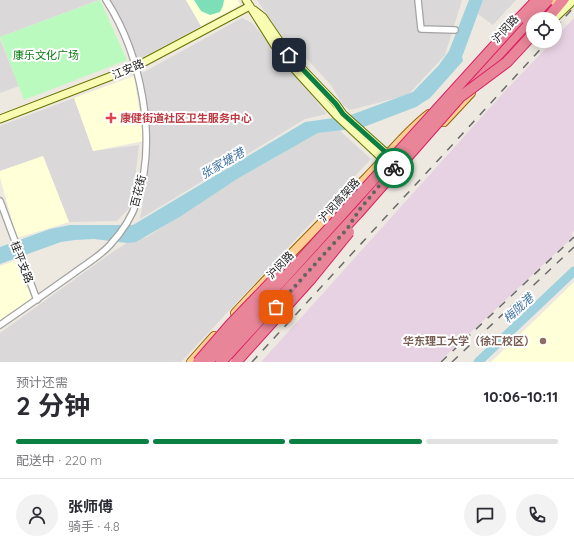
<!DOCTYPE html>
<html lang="zh">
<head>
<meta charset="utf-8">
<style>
  :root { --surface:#fff; --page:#f2f2f3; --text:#2b2b33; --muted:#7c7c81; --line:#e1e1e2; --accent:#0b8043 }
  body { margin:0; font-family:Quicksand,"Noto Sans SC",sans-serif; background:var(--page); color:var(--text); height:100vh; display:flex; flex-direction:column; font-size:15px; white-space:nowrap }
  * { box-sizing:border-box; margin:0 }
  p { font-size:13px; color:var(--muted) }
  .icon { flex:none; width:22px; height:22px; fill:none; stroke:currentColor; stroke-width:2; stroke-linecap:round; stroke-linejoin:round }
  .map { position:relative; height:362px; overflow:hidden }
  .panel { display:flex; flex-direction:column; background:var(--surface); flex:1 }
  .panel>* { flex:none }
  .fabs { position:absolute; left:526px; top:12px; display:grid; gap:8px }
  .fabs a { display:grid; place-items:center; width:36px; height:36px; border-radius:50%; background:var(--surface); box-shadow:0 2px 10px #0003; font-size:20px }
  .pin { position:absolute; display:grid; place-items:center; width:34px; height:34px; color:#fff; margin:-17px; border-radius:8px; box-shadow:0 2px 6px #0006 }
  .courier { position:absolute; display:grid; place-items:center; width:40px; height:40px; margin:-20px; border:3px solid #0b8043; border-radius:50%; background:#fff; color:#222; box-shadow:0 1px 5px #0007 }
  .headline em { font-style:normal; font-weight:700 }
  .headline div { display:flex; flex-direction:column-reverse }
  .headline { display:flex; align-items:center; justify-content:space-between; height:68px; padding:0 16px }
  h1 { font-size:26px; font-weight:700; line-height:30px }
  .bar { display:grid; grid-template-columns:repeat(4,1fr); gap:6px 4px; align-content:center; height:48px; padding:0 16px }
  .bar i { height:5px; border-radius:3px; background:var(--line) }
  .bar .current { background:var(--accent) }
  .bar p { grid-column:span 4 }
  .line { display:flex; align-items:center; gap:10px; padding:0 16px; border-top:1px solid var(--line) }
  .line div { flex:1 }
  .round { display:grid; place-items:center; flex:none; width:42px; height:42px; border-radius:21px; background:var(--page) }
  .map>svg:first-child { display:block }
  .residential { fill:#dad8d8 }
  .industrial { fill:#e7d2e3 }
  .education { fill:#ffffd8 }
  .park { fill:#bbfabf }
  .pitch { fill:#7cdfb8 }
  .water { fill:#9fd0dd }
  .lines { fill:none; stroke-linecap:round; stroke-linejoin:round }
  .river { stroke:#9fd0dd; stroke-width:9 }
  .street-casing { stroke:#a3a3a3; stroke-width:8 }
  .secondary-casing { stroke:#687302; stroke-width:9 }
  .primary-casing { stroke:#936100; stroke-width:10 }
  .highway-casing { stroke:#da1f62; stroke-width:12 }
  .street { stroke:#fff; stroke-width:5.5 }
  .secondary { stroke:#f8fbb2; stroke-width:7 }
  .primary { stroke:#fecf95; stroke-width:8 }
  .highway { stroke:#e88599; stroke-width:10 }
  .rail { stroke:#6a6a6a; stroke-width:1.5; stroke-dasharray:8 8; stroke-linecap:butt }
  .highway-bridge-casing { stroke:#da1f62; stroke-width:12; stroke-linecap:butt }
  .highway-bridge { stroke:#e88599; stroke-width:10 }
  .done { stroke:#656461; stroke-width:4; stroke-dasharray:0 7.2 }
  .route { stroke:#0b8043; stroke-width:5 }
  .health-dot { fill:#e0444e; stroke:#fff; stroke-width:1.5 }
  .education-dot { fill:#8d6e63; stroke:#fff; stroke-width:1.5 }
  .labels { text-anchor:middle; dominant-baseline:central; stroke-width:4; stroke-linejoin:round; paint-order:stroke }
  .street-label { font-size:11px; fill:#1c1c1c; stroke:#fff }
  .park-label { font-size:11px; fill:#097b11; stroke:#fff }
  .health-label { font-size:11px; font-weight:bold; fill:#be3a42; stroke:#fff; text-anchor:start }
  .education-label { font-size:11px; font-weight:bold; fill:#785e54; stroke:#fff; text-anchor:end }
  .water-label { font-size:12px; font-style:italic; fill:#4476a5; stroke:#fff }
</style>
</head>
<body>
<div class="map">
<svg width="574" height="362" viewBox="0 0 574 362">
  <rect width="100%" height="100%" fill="#ede9e1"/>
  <path class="residential" d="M0,0h99l-99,37z
    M106,0h80l15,26 -67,36z
    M257,0h205l-17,55 -37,40 -58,15 -7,-5 -12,-20 -29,-31 -9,-2z
    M483,0h33l-23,25 -15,-11z
    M242,18l10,5 75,91 -22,5 -165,100 9,-54v-33l-7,-59z
    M0,39l19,47 -19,7z
    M74,98l19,53 46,-6 -7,60 -15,16 -48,1 -26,-66 -43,15v-45z
    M339,130l32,29 -190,203h-181v-29l114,-82 13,-8 20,-6 90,-58 81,-46z"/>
  <path class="industrial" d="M574,18v213l-3,3 2,3 -134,125h-178l244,-271 48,-50h2v-3z"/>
  <path class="education" d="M186,0h52l2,5 -39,21z
    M134,76l10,65 -51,10 -19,-53z
    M43,156l26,66 -52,16 -17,-60v-7z
    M17,260l15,39 -32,22v-55z
    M574,282v80h-83l44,-42z"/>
  <path class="park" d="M100,0l27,60 -103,40 -24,-63z"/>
  <path class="pitch" d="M194,0h30l-1,6 -3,6 -10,3 -9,-4z"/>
  <path class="water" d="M469,0h14l-21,57 1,4 -33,37 -14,9 -55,21 -43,5 -81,46 -56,37 -45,26 -9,1 -33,-4 -19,1 -14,2 -61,22v-17l50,-18 20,-4h63l172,-103 43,-6 65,-24 26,-27 10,-14z"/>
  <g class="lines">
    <path class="river" d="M478,362l96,-91"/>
    <g class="street-casing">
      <path id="street" d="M418,0l3,29 34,1
        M0,201l37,99
        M0,325c25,-17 50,-35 74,-52 12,-9 26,-17 36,-28 11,-12 22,-28 27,-44 21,-62 4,-147 -31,-201"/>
    </g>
    <g class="secondary-casing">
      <path id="secondary" d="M246,0l29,46 12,15 49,54 50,47
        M254,10l9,7 26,38 47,49 7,10 49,44
        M554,19l20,-19
        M0,119l135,-52 115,-61"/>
    </g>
    <g class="primary-casing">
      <path id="primary" d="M554,1l2,-1
        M444,122l27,-29
        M235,313c42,-46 86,-90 130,-134 22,-22 40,-47 64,-65
        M191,362l23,-26"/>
    </g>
    <g class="highway-casing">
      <path id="highway" d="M519,19l18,-19
        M547,19l16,-19
        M468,88l80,-88"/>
    </g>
    <use href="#street" class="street"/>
    <use href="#secondary" class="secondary"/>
    <use href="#primary" class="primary"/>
    <use href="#highway" class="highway"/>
    <path class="rail" d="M555,28l19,-21
      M252,362l296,-321
      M441,362l133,-125
      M452,362l122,-115"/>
    <g class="highway-bridge-casing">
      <path id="highway-bridge" d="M198,362l32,-37 50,-52
        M208,362l311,-343
        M221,362l137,-149 102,-116 47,-35 26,-28
        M236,362l74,-82 39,-48"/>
    </g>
    <use href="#highway-bridge" class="highway-bridge"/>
  </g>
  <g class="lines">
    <path class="done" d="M276,307l71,-78 13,-20 34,-41"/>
    <path class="route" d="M289,55l47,49 7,10 48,43 6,8 -3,3"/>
  </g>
  <path class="health-dot" d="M109 112h4v4h4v4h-4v4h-4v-4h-4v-4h4z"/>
  <circle class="education-dot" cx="543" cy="341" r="4"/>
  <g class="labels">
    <g class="street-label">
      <text transform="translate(505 29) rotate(-48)">沪闵路</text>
      <text transform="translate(128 69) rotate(-23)">江安路</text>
      <text transform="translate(138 191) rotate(-76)">百花街</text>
      <text transform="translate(339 200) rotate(-48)">沪闵高架路</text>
      <text transform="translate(22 262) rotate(69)">桂平支路</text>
      <text transform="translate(280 265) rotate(-46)">沪闵路</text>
    </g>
    <g class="park-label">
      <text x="46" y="55">康乐文化广场</text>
    </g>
    <g class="health-label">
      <text x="120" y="118">康健街道社区卫生服务中心</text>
    </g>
    <g class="education-label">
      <text x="535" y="341">华东理工大学（徐汇校区）</text>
    </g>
    <g class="water-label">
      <text transform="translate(222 163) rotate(-30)">张家塘港</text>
      <text transform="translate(518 308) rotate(-43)">梅陇港</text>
    </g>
  </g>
</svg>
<div class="fabs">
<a><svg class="icon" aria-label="locate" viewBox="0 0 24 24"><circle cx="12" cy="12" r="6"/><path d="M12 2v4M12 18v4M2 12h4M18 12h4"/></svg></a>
</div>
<div class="pin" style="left:276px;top:307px;background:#ea580c"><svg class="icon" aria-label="bag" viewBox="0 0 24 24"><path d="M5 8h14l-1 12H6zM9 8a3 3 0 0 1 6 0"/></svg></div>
<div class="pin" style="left:289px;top:55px;background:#1f2937"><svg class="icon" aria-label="home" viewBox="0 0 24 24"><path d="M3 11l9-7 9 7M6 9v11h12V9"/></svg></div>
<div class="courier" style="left:394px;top:168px"><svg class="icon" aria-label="bike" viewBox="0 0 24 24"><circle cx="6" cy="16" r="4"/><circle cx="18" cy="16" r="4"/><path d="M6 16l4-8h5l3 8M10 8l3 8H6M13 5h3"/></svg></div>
</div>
<section class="panel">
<div class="headline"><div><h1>2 分钟</h1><p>预计还需</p></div><em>10:06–10:11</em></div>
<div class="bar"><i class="current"></i><i class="current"></i><i class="current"></i><i></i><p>配送中 · 220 m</p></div>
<div class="line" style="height:72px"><a class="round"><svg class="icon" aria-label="person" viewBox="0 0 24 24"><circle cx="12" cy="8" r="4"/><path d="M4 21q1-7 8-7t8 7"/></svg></a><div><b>张师傅</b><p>骑手 · 4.8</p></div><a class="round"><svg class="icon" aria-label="chat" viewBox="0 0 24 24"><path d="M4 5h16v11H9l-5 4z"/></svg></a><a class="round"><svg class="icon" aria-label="phone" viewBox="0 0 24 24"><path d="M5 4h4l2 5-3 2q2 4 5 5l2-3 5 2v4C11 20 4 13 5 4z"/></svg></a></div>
</section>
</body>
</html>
